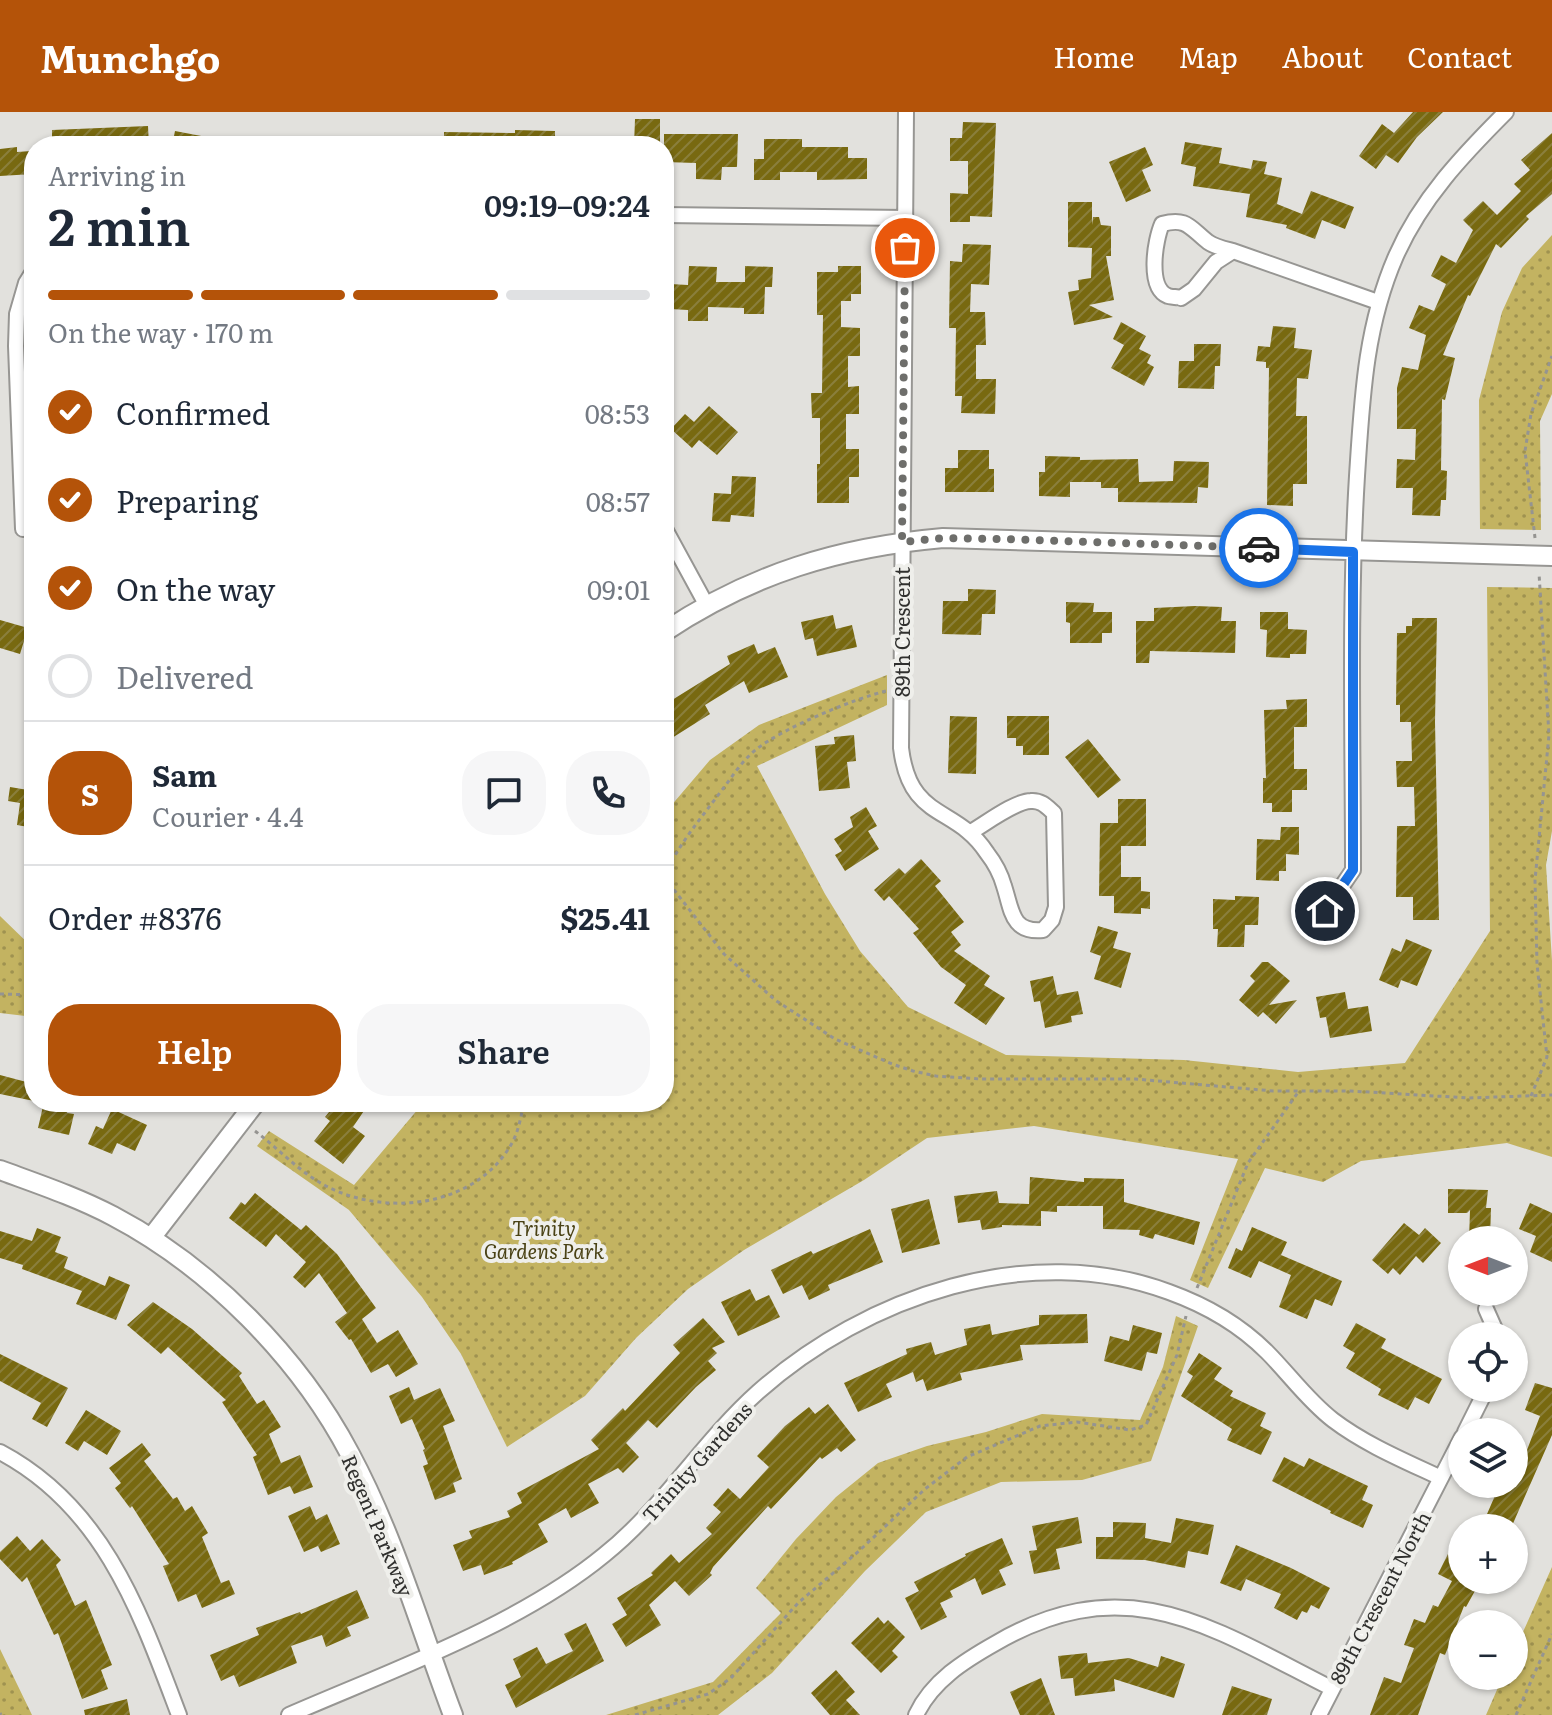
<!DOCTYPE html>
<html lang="en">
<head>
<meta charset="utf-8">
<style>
  :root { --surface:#fff; --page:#f6f6f7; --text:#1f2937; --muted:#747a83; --line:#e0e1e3; --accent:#b45309 }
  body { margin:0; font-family:Literata,serif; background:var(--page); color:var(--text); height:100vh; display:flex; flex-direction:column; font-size:30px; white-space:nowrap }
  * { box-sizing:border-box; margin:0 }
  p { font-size:26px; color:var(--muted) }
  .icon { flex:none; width:44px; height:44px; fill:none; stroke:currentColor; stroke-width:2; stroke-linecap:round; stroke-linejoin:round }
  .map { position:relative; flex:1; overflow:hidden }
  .details { position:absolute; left:24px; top:24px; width:650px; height:976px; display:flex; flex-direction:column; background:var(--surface); border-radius:32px; box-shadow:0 2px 6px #0004 }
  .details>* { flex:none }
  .needle { width:52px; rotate:270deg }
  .controls { position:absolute; left:1448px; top:1114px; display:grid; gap:16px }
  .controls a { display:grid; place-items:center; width:80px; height:80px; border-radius:50%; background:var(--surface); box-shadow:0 2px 6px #0004; font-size:40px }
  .pin { position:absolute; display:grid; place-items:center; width:68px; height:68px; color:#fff; margin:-34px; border:4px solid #fff; border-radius:50%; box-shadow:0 2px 8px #0007 }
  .courier { position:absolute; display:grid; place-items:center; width:80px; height:80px; margin:-40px; border:6px solid #1a73e8; border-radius:50%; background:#fff; color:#222; box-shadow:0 2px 10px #0007 }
  .headline em { font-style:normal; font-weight:600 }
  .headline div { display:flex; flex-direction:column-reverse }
  .headline { display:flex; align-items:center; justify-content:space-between; height:136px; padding:0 24px }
  h1 { font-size:52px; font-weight:600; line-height:60px }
  .bar { display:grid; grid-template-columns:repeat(4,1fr); gap:12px 8px; align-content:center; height:96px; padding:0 24px }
  .bar i { height:10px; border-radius:6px; background:var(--line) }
  .bar .active { background:var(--accent) }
  .bar p { grid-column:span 4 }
  .line { display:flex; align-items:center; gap:20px; padding:0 24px; border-top:2px solid var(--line) }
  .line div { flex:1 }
  .round { display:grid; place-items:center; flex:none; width:84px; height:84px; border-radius:32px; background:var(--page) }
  ol { padding:0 24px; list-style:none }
  li { display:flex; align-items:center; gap:24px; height:88px }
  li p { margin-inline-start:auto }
  li .icon { padding:8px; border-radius:50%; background:var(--accent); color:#fff; stroke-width:4 }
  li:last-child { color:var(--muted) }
  li i { width:44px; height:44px; border:4px solid var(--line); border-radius:50% }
  .action { display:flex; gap:16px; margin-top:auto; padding:16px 24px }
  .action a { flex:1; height:92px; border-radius:32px; background:var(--accent); color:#fff; font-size:32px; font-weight:600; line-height:92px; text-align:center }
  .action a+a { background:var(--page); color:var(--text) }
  header { display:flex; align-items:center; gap:48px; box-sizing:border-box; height:112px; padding:0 40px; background:var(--accent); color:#fff }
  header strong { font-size:38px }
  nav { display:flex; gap:44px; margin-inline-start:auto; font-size:28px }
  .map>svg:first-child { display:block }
  .park { fill:url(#park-dots) }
  .building { fill:url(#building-hatch) }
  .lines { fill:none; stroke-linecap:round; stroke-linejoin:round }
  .minor-casing { stroke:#979693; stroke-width:18 }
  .tertiary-casing { stroke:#979693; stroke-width:22 }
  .path { stroke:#959491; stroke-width:3; stroke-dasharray:4 4; stroke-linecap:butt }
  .minor { stroke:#fff; stroke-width:14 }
  .tertiary { stroke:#fff; stroke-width:18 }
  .done { stroke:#6e6e6b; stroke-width:8; stroke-dasharray:0 14.4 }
  .route { stroke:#1a73e8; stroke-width:10 }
  .labels { text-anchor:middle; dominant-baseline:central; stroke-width:8; stroke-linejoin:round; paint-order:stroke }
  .street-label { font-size:20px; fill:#30302e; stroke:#efefeb }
  .park-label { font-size:20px; font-style:italic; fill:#4a4215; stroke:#efefeb }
</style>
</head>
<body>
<header>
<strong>Munchgo</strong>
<nav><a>Home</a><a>Map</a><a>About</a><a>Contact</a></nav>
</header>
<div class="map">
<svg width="1552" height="1603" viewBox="0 0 1552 1603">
  <defs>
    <pattern id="park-dots" width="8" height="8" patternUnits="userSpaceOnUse" patternTransform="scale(2)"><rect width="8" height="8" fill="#c3b361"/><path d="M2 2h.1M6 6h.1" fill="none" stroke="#9f9250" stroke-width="1.8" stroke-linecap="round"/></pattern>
    <pattern id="building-hatch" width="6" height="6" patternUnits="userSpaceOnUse" patternTransform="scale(2)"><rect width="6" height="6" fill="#786910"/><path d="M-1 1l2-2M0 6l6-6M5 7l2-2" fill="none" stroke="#8a7f3c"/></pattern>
  </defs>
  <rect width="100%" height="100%" fill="#e2e1dd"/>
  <path class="park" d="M1552,123v159l-12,27 1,109 -61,-1 -1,-129 23,-88 20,-44z
    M1487,475l65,1v243l-6,34 6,96v196l-45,-14 -146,18 -38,21 -58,-14 -57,120 -18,-8 48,-121 -204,-33 -107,12 -63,42 -120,70 -56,39 -52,49 -51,58 -78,51 -46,-93 -39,-57 -73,-87 -92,-64 12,-15 85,54 70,-83h240v-288l46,-54 49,-35 128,-50v30l-130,61 68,128 35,57 48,56 98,48 178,5 114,12 107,-9 85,-132z
    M0,804l34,33v68l-34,-4z
    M1176,1204l22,10 -47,135 -69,19 -81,2 -75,30 -61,59 -93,102 -54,42h-112l107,-33 68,-69 -25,-25 40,-49 40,-42 42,-34 49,-17 59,-14 56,-18 98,6 23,-53z
    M1552,1455v148h-66l17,-39h11v-24z
    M0,1537l32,66h-32z"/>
  <path class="building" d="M1413,0h30l-26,25 -19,26 -12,-8 -10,14 -17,-13 23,-32 12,9z
    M635,7h25v27h-26z
    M963,10l33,1 -4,94 -22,-1v6h-20v-29l18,1v-33h-18v-23h12z
    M148,14l1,20h-97v-16z
    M515,18l40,1v15h-111v-14l71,1z
    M175,19l42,8 -1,7h-44z
    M1552,21v61l-26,22 3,3 -28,29 -5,-4 -26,52 -2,-1 -25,60 12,3 -10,42 -3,-1 -1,71 6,1 -1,29h-5l-1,16 -28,-1 1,-27h-17l1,-29 18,1 1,-31h-19v-41l5,-21 16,3 8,-35 -17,-7 10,-23 15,6 12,-27 -15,-8 10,-21 15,8 17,-33 -10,-10 20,-19 14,14 24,-24 -7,-7 16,-14 -9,-10z
    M664,22h74l-1,33h-15l-1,13 -25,-1v-16l-32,-1z
    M764,27h38v8h46v11h19v21l-50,1v-8h-37v8h-26v-21h10z
    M1185,30l37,6 -3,15 32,6 2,-9 14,2 -3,12 18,4 -5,26 25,10 9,-23 43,16 -9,22 -23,-9 -7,19 -29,-11 1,-3 -41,-8 4,-23 -57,-8 3,-19 -15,-3z
    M17,35v5l14,-1 2,23 -33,2v-27z
    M1145,35l8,18 -11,5 9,21 -25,11 -17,-40z
    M1068,90h24v23l1,-8h6l2,8 10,1v30h-5l8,44 -25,5 24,12 -39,8 -6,-33 11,-2 -1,-10 13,-2 1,-30 -24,-1z
    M963,132l28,1 -2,40 -18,-1 -1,28h15l1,33h-10v34h20l-1,35 -34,-1 1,-17h-7l1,-68h-7l1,-67 12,1z
    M689,154l28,1 -1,15h29v-16l28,1 -1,20h-7l-1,27h-20v-6l-36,-1v14h-20v-11l-18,-1v-25l18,1z
    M838,154h23v28h-10v7h-10v26l19,1v28h-12v31l11,-1v28h-13v35h13v28h-10v26h-32v-39h3v-46h-8l-1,-25h11l1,-78h-6v-43h21z
    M1121,210l25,14 -7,13 12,6 -4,8 7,4 -10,19 -33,-18 13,-23 -11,-6z
    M1273,214l23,2 -2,20 18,2 -4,29 -11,-1 -1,38h11v68h-14v22l-26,-1 2,-137h-3v-6l-10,-1 2,-15 12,1z
    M1194,232h27l-1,22h-5l-1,23 -36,-1 1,-27h15z
    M709,294l29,26 -21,23 -18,-15 -7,8 -21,-19 14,-15 9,8z
    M958,338h31v19h5v23h-49v-24h13z
    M1045,344l35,1v3l58,-1 1,23 34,-1 1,-20 35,1 -1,26 -10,-1 -1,16 -79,-1v-14h-17v-6h-31v15l-31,-1v-24h6z
    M732,364l24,1 -2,40 -23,-2 -1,7 -18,-1 2,-28 17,1z
    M968,477l28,1 -1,24h-13l-1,21 -39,-1 1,-33h25z
    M1066,490l28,1 -1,9h19v21h-10v10h-32v-20l-4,-1z
    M1195,494l27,1 -1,14h15l-1,32 -85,-2 -1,12h-13v-42h18v-13z
    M1260,500h28v17l19,1 -1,24h-16v4l-24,-1 1,-27 -7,-1z
    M833,503l3,14 16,-4 5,22 -40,9 -4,-18 -8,2 -4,-18z
    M1412,506h25l-2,104 4,198h-26v-23h-17l1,-71h18l-1,-39h-17l-1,-26h16l-1,-39h-11v-17h-4l1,-72h9v-7h6z
    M0,508l28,8 -8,26 -20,-6z
    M754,532l4,10 17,-7 13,30 -39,16 -5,-12 -39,24 5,9 -46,29v-38l66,-41 -3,-8z
    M1307,587v28h-13v42h13v21h-15v22h-20v-9h-9v-25h3l-2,-68 23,-1 -1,-9z
    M950,604l27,1 -1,57 -28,-1z
    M1007,604h42v39h-26v-9h-7v-8h-9z
    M854,623l2,26 -9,1 3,26 -31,3 -4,-45 20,-2 -1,-7z
    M1088,627l33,41 -23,18 -33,-41z
    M10,675l24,4v37l-17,-3 3,-22 -12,-2z
    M1118,687h28v47h-25v31h20v14l9,1v17l-9,-1v6l-27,-1v-17h-15l1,-73h18z
    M866,695l11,19 -9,5 11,18 -34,22 -10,-16 7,-4 -8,-12 19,-12 -3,-10z
    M1281,715h18v28l-13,-1v17h-7v10l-23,-1 1,-41 23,1z
    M921,747l20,22 -6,5 29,36 -13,10 10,13 -7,6 36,25 -6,9 21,13 -19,27 -32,-22 12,-18 -25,-18 -28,-34 6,-4 -30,-33 -5,5 -10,-11 25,-22 6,6z
    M1235,784l24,1 -1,28h-13l-1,22h-27l1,-18h-5v-30l22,1z
    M1098,814l20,6 -5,16 18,5 -10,35 -27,-9 7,-23 -11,-4z
    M1406,827l26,11 -15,36 -16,-6 -3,8 -19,-8 13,-32 9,4z
    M1262,850h6l22,19 -21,24 28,-5 -21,24 -13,-12 -5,5 -19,-17 16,-19 -5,-5z
    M1053,864l4,19 21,-4 5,23 -12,2 1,6 -27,6 -5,-27 -6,1 -4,-21z
    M1345,880l3,17 20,-3 4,25 -42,7 -4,-21 -6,1 -4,-21z
    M0,963l34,9v17l-34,-7z
    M44,990h26l-3,11 7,1 -5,21 -31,-7z
    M337,990h33l-17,25 12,9 -22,28 -29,-23 16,-20 -5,-4z
    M112,997l35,16 -12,26 -18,-8 -5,11 -24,-10 8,-18 7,3z
    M1030,1065l54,5v-4l40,1v23l76,20 -6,23 -39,-11 -2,5 -14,-4 1,-5 -37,-1v-23h-46v6l-16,-1v15l-39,-1v2l-20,3 -2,-10 -22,3 -4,-27 43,-5 2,12 30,1z
    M1448,1077l40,1 -2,18h5l-1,32h-21l1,-30 -3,3h-19z
    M255,1081l46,37 5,-5 31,29 39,54 -14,11 15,24 21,-13 20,34 -22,13 -8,-13 -17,9 -20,-34 -2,1 -14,-18 12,-9 -28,-40 -14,15 -12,-11 13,-15 -30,-28 -10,13 -37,-29 12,-16 4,3z
    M929,1087l11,45 -38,9 -11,-44z
    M1530,1091l22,10v49l-22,-10 6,-16 -17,-7z
    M1404,1111l15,12 6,-7 16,15 -18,20 -7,-7 -16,19 -7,-7 -5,6 -16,-14z
    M1252,1115l35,15 -6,13 61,26 -10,25 -17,-7 -8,20 -28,-12 12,-32 -32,-14 -8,17 -23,-10 8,-20 6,3z
    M37,1116l24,9 -6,15 13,5 -4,11 41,18 4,-10 21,9 -14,35 -40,-16 6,-13 -60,-22 1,-4 -23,-7v-27l32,10z
    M870,1117l13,33 -55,23 2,5 -21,10 -7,-15 -19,9 -12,-24 40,-19 2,3z
    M750,1177l6,12 13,-6 11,22 -42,19 -17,-34z
    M153,1190l39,27 50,44 -3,3 18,28 7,-4 17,27 -12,7 12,29 19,-8 13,32 -19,7 -4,-8 -22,9 -15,-38 4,-2 -35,-53 4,-2 -58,-53 -7,7 -34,-29z
    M1087,1202l1,29 -68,2 3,15 -63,13 2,7 -35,11 -4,-12 -7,3 -3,-10 -27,12 6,13 -34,15 -14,-29 63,-29 -1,-5 25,-7 4,13 32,-10 -3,-16 26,-5 2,11 47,-10v-10z
    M703,1206l22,24 -13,6 5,5 -9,8 8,9 -20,17 -39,41 -9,-8 -22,23 13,14 -16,16 -5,-5 -30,16 11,19 -28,15 -5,-10 -28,16 10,18 -36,20 1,2 -29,11 -3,-10 -18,6 -10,-26 19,-7 -3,-7 41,-14 -3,-6 15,-8 -5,-10 82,-44 -8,-9 32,-32 2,3 55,-58 -7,-8z
    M1356,1211l30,16 -5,9 61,31 -13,25 -14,-7 -7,13 -30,-15 3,-6 -35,-21 9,-15 -12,-7z
    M1133,1213l29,8 -5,21 -10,-2 -5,19 -38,-10 6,-25 19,5z
    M1199,1241l23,15 -8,11 19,12 -3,5 36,17 -6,13 12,6 -11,23 -34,-15 5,-11 -51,-33 12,-20 -6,-4z
    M0,1242l68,34 -21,39 -15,-8 9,-16 -41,-22z
    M1535,1271l17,5v47l-41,93h-30l19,-44h14v-39l13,5 13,-34 -15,-6z
    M409,1275l5,13 26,-12 15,33 -12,5 19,53 -9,4 3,9 -21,8 -12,-34 5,-2 -5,-14 2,-1 -13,-30 -11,5 -12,-28z
    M828,1292l28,36 -15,12 -4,-4 -15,11 -2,-2 -49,52 -3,-3 -55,61 -3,6 2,2 -23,21 -14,-15 -26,24 12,20 -35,22 -14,-23 15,-9 -10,-17 36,-23 -2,-2 20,-19 8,9 33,-29 -6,-6 15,-16 -8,-7 15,-17 12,11 29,-32 -12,-11 28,-30 24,-19 6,7z
    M86,1298l35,21 -14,24 -23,-14 -6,10 -13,-8z
    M142,1331l9,12 -7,6 29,38 4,-2 8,14 7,-5 16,27 -6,4 19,46 8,-3 6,14 -33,14 -6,-14 -18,8 -15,-36 6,-2 -37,-58 -2,2 -15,-20 6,-5 -12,-15z
    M1284,1345l20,10 5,-9 59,28 -6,14 11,5 -10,23 -33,-15 1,-2 -59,-30z
    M310,1394l6,14 11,-6 13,30 -19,8 -3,-6 -14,6 -16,-36z
    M1078,1405l4,26 -26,6 4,20 -26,5 -5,-23 8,-1 -5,-24z
    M1176,1406l38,7 -6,30 -20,-4 -3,17 -40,-8 -49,-1v-22h17v-15l33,1 -1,15 26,5z
    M17,1424l13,15 12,-12 19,21 -5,5 19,41 11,-6 26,65 -11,5 7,19 -26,10 -24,-66 -4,2 -27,-58 -5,5 -22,-23v-7z
    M1002,1426l11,26 -14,6 7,15 -24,10 -7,-17 -25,13 3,6 -13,6 7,14 -26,13 -16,-32 14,-7 -5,-9 52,-26 -1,-2z
    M1236,1433l55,23 39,20 -11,21 -8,-4 -4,8 -5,-2 -5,9 -23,-12 7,-14 -35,-15 -5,12 -21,-8z
    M1452,1434l10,5v29h19l-15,27 -2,-1 -19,49 -5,-2 -22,62h-48l14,-38 17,6 13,-35 -10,-3 10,-26 11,4 8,-18 5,2 14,-26 -14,-7z
    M357,1478l12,28 -22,9 4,9 -25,11 -4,-12 -31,11 6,17 -58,24 -5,-12 -13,6 -11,-26 49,-20 -3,-7 44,-16 1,2z
    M878,1505l6,7 4,-4 17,17 -13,14 6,6 -17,16 -30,-30z
    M586,1511l18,38 -88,47 -11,-23 16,-8 -8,-18 24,-12 9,17 27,-13 -9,-17z
    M1087,1541l1,10 41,-5 29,9 3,-11 24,8 -11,34 -60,-19 1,12 -40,5 -2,-18 -12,1 -3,-23z
    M836,1558l19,22 -9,8 14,15h-30l-19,-22z
    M1041,1566l14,37h-35l-10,-23z
    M1232,1574l40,13 -5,16h-45z
    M127,1587l3,16h-45l-1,-5z"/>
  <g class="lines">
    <g class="minor-casing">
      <path id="minor" d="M906,0l-5,636c9,74 54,56 86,105 7,9 14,22 17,33 8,24 7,47 39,44l9,-10 4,-13 -2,-94c-7,-6 -13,-13 -23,-12 -16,0 -46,23 -60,31
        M664,103l241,3
        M1233,139l-17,11 -22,27 -13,9c-1,-1 -11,-1 -13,-2 -21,-8 -13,-56 -6,-72 25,-7 28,4 46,18 7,5 17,7 25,9l145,51
        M664,415l43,79
        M23,417l-7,-183 1,-32 9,-31 8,-13
        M1325,799l28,-41c0,-131 -4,-263 4,-394 5,-77 8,-149 39,-220 25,-57 67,-101 110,-144
        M1486,1197l12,27
        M1465,1320l22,-44
        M0,1340c104,55 140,160 179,263
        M289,1603c101,-44 230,-90 315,-160 59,-47 98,-113 154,-163 108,-96 272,-152 411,-100 36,13 71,33 98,60 22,22 41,49 66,68 33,25 72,41 108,58
        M916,1603c16,-34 48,-54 80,-72 131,-76 216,-15 335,45
        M1319,1603l143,-278"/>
    </g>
    <g class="tertiary-casing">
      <path id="tertiary" d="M664,520c87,-58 175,-85 279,-94l609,18
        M0,1058c38,14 77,27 113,46 97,51 186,141 237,238 44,82 70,174 103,261
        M151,1126l105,-136"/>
    </g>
    <path class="path" d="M1535,426l-10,-87 6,-37 21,-58
      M664,764c15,-32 37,-58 58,-86 11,-14 21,-31 36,-42 26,-20 95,-49 128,-57
      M664,765l60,77 51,46 60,39 57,25 21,7 23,5 44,3h155l138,12h78l118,7 83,-3
      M0,882l34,1
      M1531,984l16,-39 -10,-93 -2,-84 14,-145 -10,-162
      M217,990l10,7
      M255,1019c24,18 45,42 73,56 60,30 148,20 184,-44 7,-13 9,-27 12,-41
      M1197,1176l51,-125 51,-72
      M0,1601l1,2
      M635,1603l73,-21 23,-16 67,-75 61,-52 66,-62 42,-32 73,-31 37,-4 53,8 16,-5 31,-70 9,-39
      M1516,1603l36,-81"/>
    <use href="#minor" class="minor"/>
    <use href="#tertiary" class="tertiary"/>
  </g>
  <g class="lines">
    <path class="done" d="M905,136l-3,294 41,-4 59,1 257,9"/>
    <path class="route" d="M1259,436l94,4v318l-28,41"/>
  </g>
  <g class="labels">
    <g class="street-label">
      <text transform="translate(901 520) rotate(-90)">89th Crescent</text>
      <text transform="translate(696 1349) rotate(-48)">Trinity Gardens</text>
      <text transform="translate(379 1413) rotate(67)">Regent Parkway</text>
      <text transform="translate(1379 1485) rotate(-62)">89th Crescent North</text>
    </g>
    <g class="park-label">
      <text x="544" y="1115">Trinity<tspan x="544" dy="23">Gardens Park</tspan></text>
    </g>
  </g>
</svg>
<div class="controls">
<a><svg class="needle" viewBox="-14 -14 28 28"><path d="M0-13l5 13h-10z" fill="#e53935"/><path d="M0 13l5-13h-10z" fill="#747a83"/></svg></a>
<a><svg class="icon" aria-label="locate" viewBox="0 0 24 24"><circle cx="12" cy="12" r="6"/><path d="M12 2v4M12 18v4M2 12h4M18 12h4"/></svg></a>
<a><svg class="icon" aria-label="layers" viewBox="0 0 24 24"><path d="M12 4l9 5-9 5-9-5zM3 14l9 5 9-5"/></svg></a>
<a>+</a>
<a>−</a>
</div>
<div class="pin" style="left:905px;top:136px;background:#ea580c"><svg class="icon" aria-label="bag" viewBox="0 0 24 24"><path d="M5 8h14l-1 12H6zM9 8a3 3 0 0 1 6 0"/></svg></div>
<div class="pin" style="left:1325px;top:799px;background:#1f2937"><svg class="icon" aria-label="home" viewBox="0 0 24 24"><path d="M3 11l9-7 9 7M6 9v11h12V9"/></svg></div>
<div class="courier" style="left:1259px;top:436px"><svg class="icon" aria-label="car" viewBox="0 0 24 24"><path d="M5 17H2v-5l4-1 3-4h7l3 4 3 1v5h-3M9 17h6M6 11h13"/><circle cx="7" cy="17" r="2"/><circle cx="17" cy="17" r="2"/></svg></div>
<section class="details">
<div class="headline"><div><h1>2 min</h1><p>Arriving in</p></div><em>09:19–09:24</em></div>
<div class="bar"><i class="active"></i><i class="active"></i><i class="active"></i><i></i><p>On the way · 170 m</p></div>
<ol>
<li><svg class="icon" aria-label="check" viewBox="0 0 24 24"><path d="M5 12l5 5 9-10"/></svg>Confirmed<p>08:53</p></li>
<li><svg class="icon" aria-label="check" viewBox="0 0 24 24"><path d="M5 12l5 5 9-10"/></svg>Preparing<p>08:57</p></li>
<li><svg class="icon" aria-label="check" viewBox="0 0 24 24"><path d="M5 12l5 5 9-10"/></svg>On the way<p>09:01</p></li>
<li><i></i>Delivered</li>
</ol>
<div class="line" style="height:144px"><b class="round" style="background:var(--accent);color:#fff">S</b><div><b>Sam</b><p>Courier · 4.4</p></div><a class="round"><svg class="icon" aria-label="chat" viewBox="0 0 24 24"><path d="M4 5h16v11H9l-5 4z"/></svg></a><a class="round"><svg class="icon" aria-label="phone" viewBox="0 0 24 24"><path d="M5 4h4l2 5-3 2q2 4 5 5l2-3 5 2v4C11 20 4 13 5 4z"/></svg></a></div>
<div class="line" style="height:104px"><div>Order #8376</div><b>$25.41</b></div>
<div class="action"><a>Help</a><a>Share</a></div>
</section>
</div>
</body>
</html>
